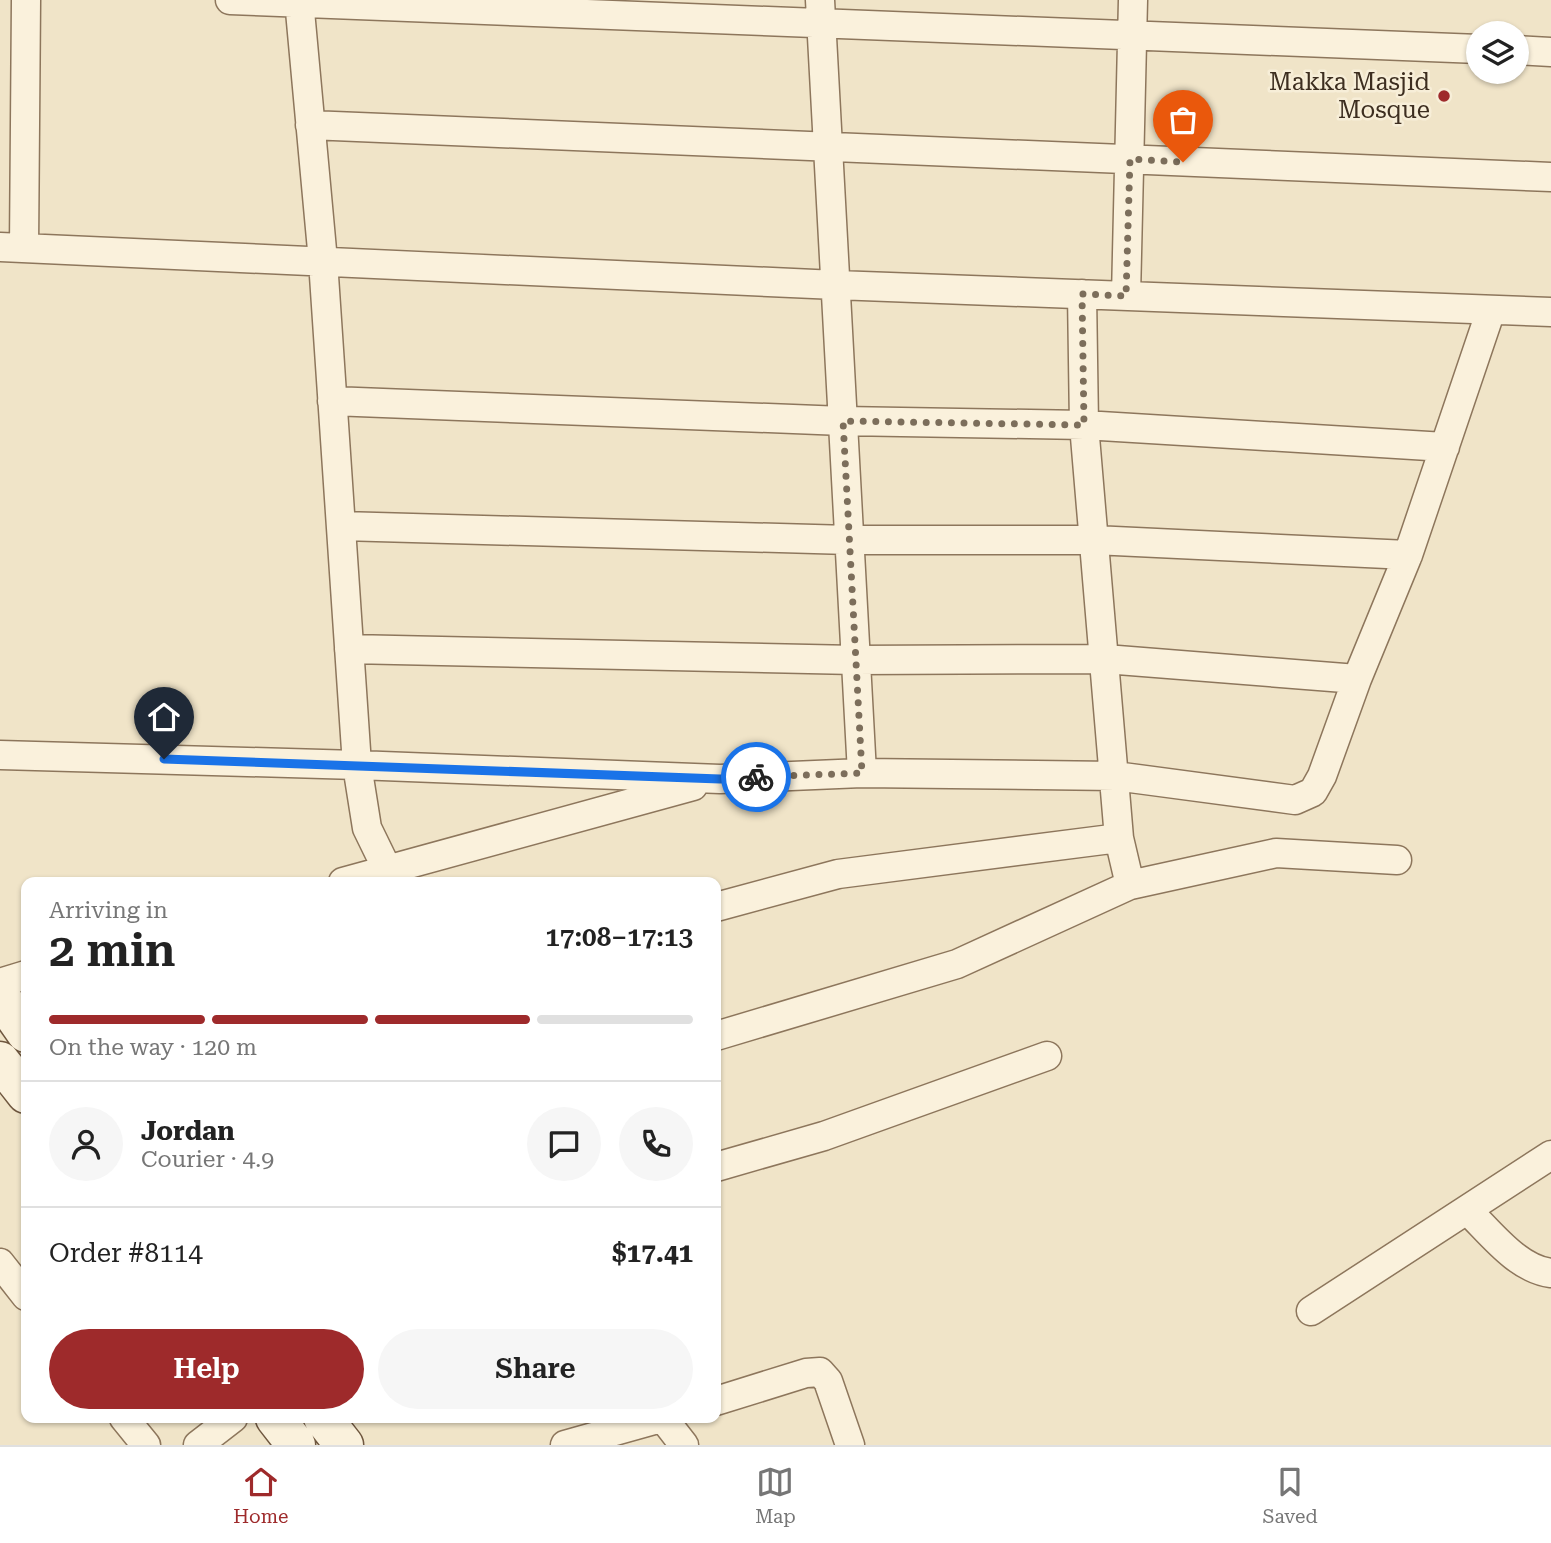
<!DOCTYPE html>
<html lang="en">
<head>
<meta charset="utf-8">
<style>
  :root { --surface:#fff; --page:#f6f6f6; --text:#222; --muted:#767676; --line:#e0e0e0; --accent:#9e2a2b }
  body { margin:0; font-family:"Roboto Serif",serif; background:var(--page); color:var(--text); height:100vh; display:flex; flex-direction:column; font-size:26px; white-space:nowrap }
  * { box-sizing:border-box; margin:0 }
  p { font-size:23px; color:var(--muted) }
  .icon { flex:none; width:38px; height:38px; fill:none; stroke:currentColor; stroke-width:2; stroke-linecap:round; stroke-linejoin:round }
  .map { position:relative; flex:1; overflow:hidden }
  .drawer { position:absolute; left:21px; top:877px; width:700px; height:546px; display:flex; flex-direction:column; background:var(--surface); border-radius:14px; box-shadow:0 2px 5px #0004 }
  .drawer>* { flex:none }
  .buttons { position:absolute; left:1466px; top:21px; display:grid; gap:14px }
  .buttons a { display:grid; place-items:center; width:63px; height:63px; border-radius:50%; background:var(--surface); box-shadow:0 2px 5px #0004; font-size:35px }
  .pin { position:absolute; display:grid; place-items:center; width:60px; height:60px; color:#fff; margin:-72px -30px; border-radius:50% 50% 50% 0; rotate:-45deg; box-shadow:0 0 7px #0007 }
  .pin .icon { rotate:45deg }
  .courier { position:absolute; display:grid; place-items:center; width:70px; height:70px; margin:-35px; border:5px solid #1a73e8; border-radius:50%; background:#fff; color:#222; box-shadow:0 2px 9px #0007 }
  .headline em { font-style:normal; font-weight:600 }
  .headline div { display:flex; flex-direction:column-reverse }
  .headline { display:flex; align-items:center; justify-content:space-between; height:119px; padding:0 28px }
  h1 { font-size:46px; font-weight:600; line-height:52px }
  .bar { display:grid; grid-template-columns:repeat(4,1fr); gap:10px 7px; align-content:center; height:84px; padding:0 28px }
  .bar i { height:9px; border-radius:5px; background:var(--line) }
  .bar .on { background:var(--accent) }
  .bar p { grid-column:span 4 }
  .line { display:flex; align-items:center; gap:18px; padding:0 28px; border-top:2px solid var(--line) }
  .line div { flex:1 }
  .round { display:grid; place-items:center; flex:none; width:74px; height:74px; border-radius:37px; background:var(--page) }
  .cta { display:flex; gap:14px; margin-top:auto; padding:14px 28px }
  .cta a { flex:1; height:80px; border-radius:42px; background:var(--accent); color:#fff; font-size:28px; font-weight:600; line-height:80px; text-align:center }
  .cta a+a { background:var(--page); color:var(--text) }
  .tab-bar { display:flex; justify-content:space-around; align-items:center; height:98px; border-top:2px solid var(--line); background:var(--surface); font-size:19px; color:var(--muted) }
  .tab-bar a { display:grid; justify-items:center; gap:4px }
  .tab-bar .on { color:var(--accent) }
  .map>svg:first-child { display:block }
  .lines { fill:none; stroke-linecap:round; stroke-linejoin:round }
  .minor-casing { stroke:#8d765c; stroke-width:31 }
  .secondary-casing { stroke:#6f573f; stroke-width:41 }
  .minor { stroke:#faf1dc; stroke-width:28 }
  .secondary { stroke:#faf1dc; stroke-width:38 }
  .done { stroke:#7c6e5b; stroke-width:7; stroke-dasharray:0 12.6 }
  .route { stroke:#1a73e8; stroke-width:9 }
  .poi-dot { fill:#9e2a2b; stroke:#f7eed8; stroke-width:2.5 }
  .labels { text-anchor:middle; dominant-baseline:central; stroke-width:5; stroke-linejoin:round; paint-order:stroke }
  .poi-label { font-size:24px; fill:#3d2e20; stroke:#f7eed8; text-anchor:end }
</style>
</head>
<body>
<div class="map">
<svg width="1551" height="1445" viewBox="0 0 1551 1445">
  <rect width="100%" height="100%" fill="#f0e4c8"/>
  <g class="lines">
    <g class="minor-casing">
      <path id="minor" d="M230,0l1249,49
        M299,0l24,261 34,504 10,63 20,41 9,13
        M820,0l42,773
        M1517,50l34,2
        M310,125l1241,52
        M0,247l836,38 715,27
        M24,248l2,-248
        M1082,294l2,131 35,413 11,47
        M1126,296l7,-296
        M332,401l511,20 241,4 361,22
        M341,526l508,14h245l314,15
        M349,649l506,11 250,-1 252,20
        M0,755l357,10 363,14 142,-6 253,3 180,24 18,-8 9,-16 35,-97 51,-124 83,-245
        M343,882l350,-96
        M716,907l122,-33 281,-36
        M0,983l26,-8
        M716,1036l241,-72 173,-79 146,-32 121,7
        M716,1167l108,-31 223,-80
        M1467,1210c23,22 50,59 84,63
        M0,1263l26,33
        M1311,1311l240,-156
        M716,1401l90,-28 14,-1 8,9 22,64
        M124,1418l22,27
        M663,1418l21,27
        M198,1445l35,-27
        M565,1445l96,-27"/>
    </g>
    <g class="secondary-casing">
      <path id="secondary" d="M0,996l26,37
        M0,1061l26,33
        M275,1418l21,27
        M323,1418l21,27"/>
    </g>
    <use href="#minor" class="minor"/>
    <use href="#secondary" class="secondary"/>
  </g>
  <g class="lines">
    <path class="done" d="M756,777l106,-4 -19,-352 241,4 -2,-131 44,2 4,-137 53,3"/>
    <path class="route" d="M164,759l556,20 36,-2"/>
  </g>
  <circle class="poi-dot" cx="1444" cy="96" r="7"/>
  <g class="labels">
    <g class="poi-label">
      <text x="1430" y="82">Makka Masjid<tspan x="1430" dy="28">Mosque</tspan></text>
    </g>
  </g>
</svg>
<div class="buttons">
<a><svg class="icon" aria-label="layers" viewBox="0 0 24 24"><path d="M12 4l9 5-9 5-9-5zM3 14l9 5 9-5"/></svg></a>
</div>
<div class="pin" style="left:1183px;top:162px;background:#ea580c"><svg class="icon" aria-label="bag" viewBox="0 0 24 24"><path d="M5 8h14l-1 12H6zM9 8a3 3 0 0 1 6 0"/></svg></div>
<div class="pin" style="left:164px;top:759px;background:#1f2937"><svg class="icon" aria-label="home" viewBox="0 0 24 24"><path d="M3 11l9-7 9 7M6 9v11h12V9"/></svg></div>
<div class="courier" style="left:756px;top:777px"><svg class="icon" aria-label="bike" viewBox="0 0 24 24"><circle cx="6" cy="16" r="4"/><circle cx="18" cy="16" r="4"/><path d="M6 16l4-8h5l3 8M10 8l3 8H6M13 5h3"/></svg></div>
<section class="drawer">
<div class="headline"><div><h1>2 min</h1><p>Arriving in</p></div><em>17:08–17:13</em></div>
<div class="bar"><i class="on"></i><i class="on"></i><i class="on"></i><i></i><p>On the way · 120 m</p></div>
<div class="line" style="height:126px"><a class="round"><svg class="icon" aria-label="person" viewBox="0 0 24 24"><circle cx="12" cy="8" r="4"/><path d="M4 21q1-7 8-7t8 7"/></svg></a><div><b>Jordan</b><p>Courier · 4.9</p></div><a class="round"><svg class="icon" aria-label="chat" viewBox="0 0 24 24"><path d="M4 5h16v11H9l-5 4z"/></svg></a><a class="round"><svg class="icon" aria-label="phone" viewBox="0 0 24 24"><path d="M5 4h4l2 5-3 2q2 4 5 5l2-3 5 2v4C11 20 4 13 5 4z"/></svg></a></div>
<div class="line" style="height:91px"><div>Order #8114</div><b>$17.41</b></div>
<div class="cta"><a>Help</a><a>Share</a></div>
</section>
</div>
<nav class="tab-bar">
<a class="on"><svg class="icon" aria-label="home" viewBox="0 0 24 24"><path d="M3 11l9-7 9 7M6 9v11h12V9"/></svg>Home</a>
<a><svg class="icon" aria-label="map" viewBox="0 0 24 24"><path d="M3 6l6-2 6 2 6-2v14l-6 2-6-2-6 2zM9 4v14M15 6v14"/></svg>Map</a>
<a><svg class="icon" aria-label="saved" viewBox="0 0 24 24"><path d="M7 4h10v16l-5-4-5 4z"/></svg>Saved</a>
</nav>
</body>
</html>
